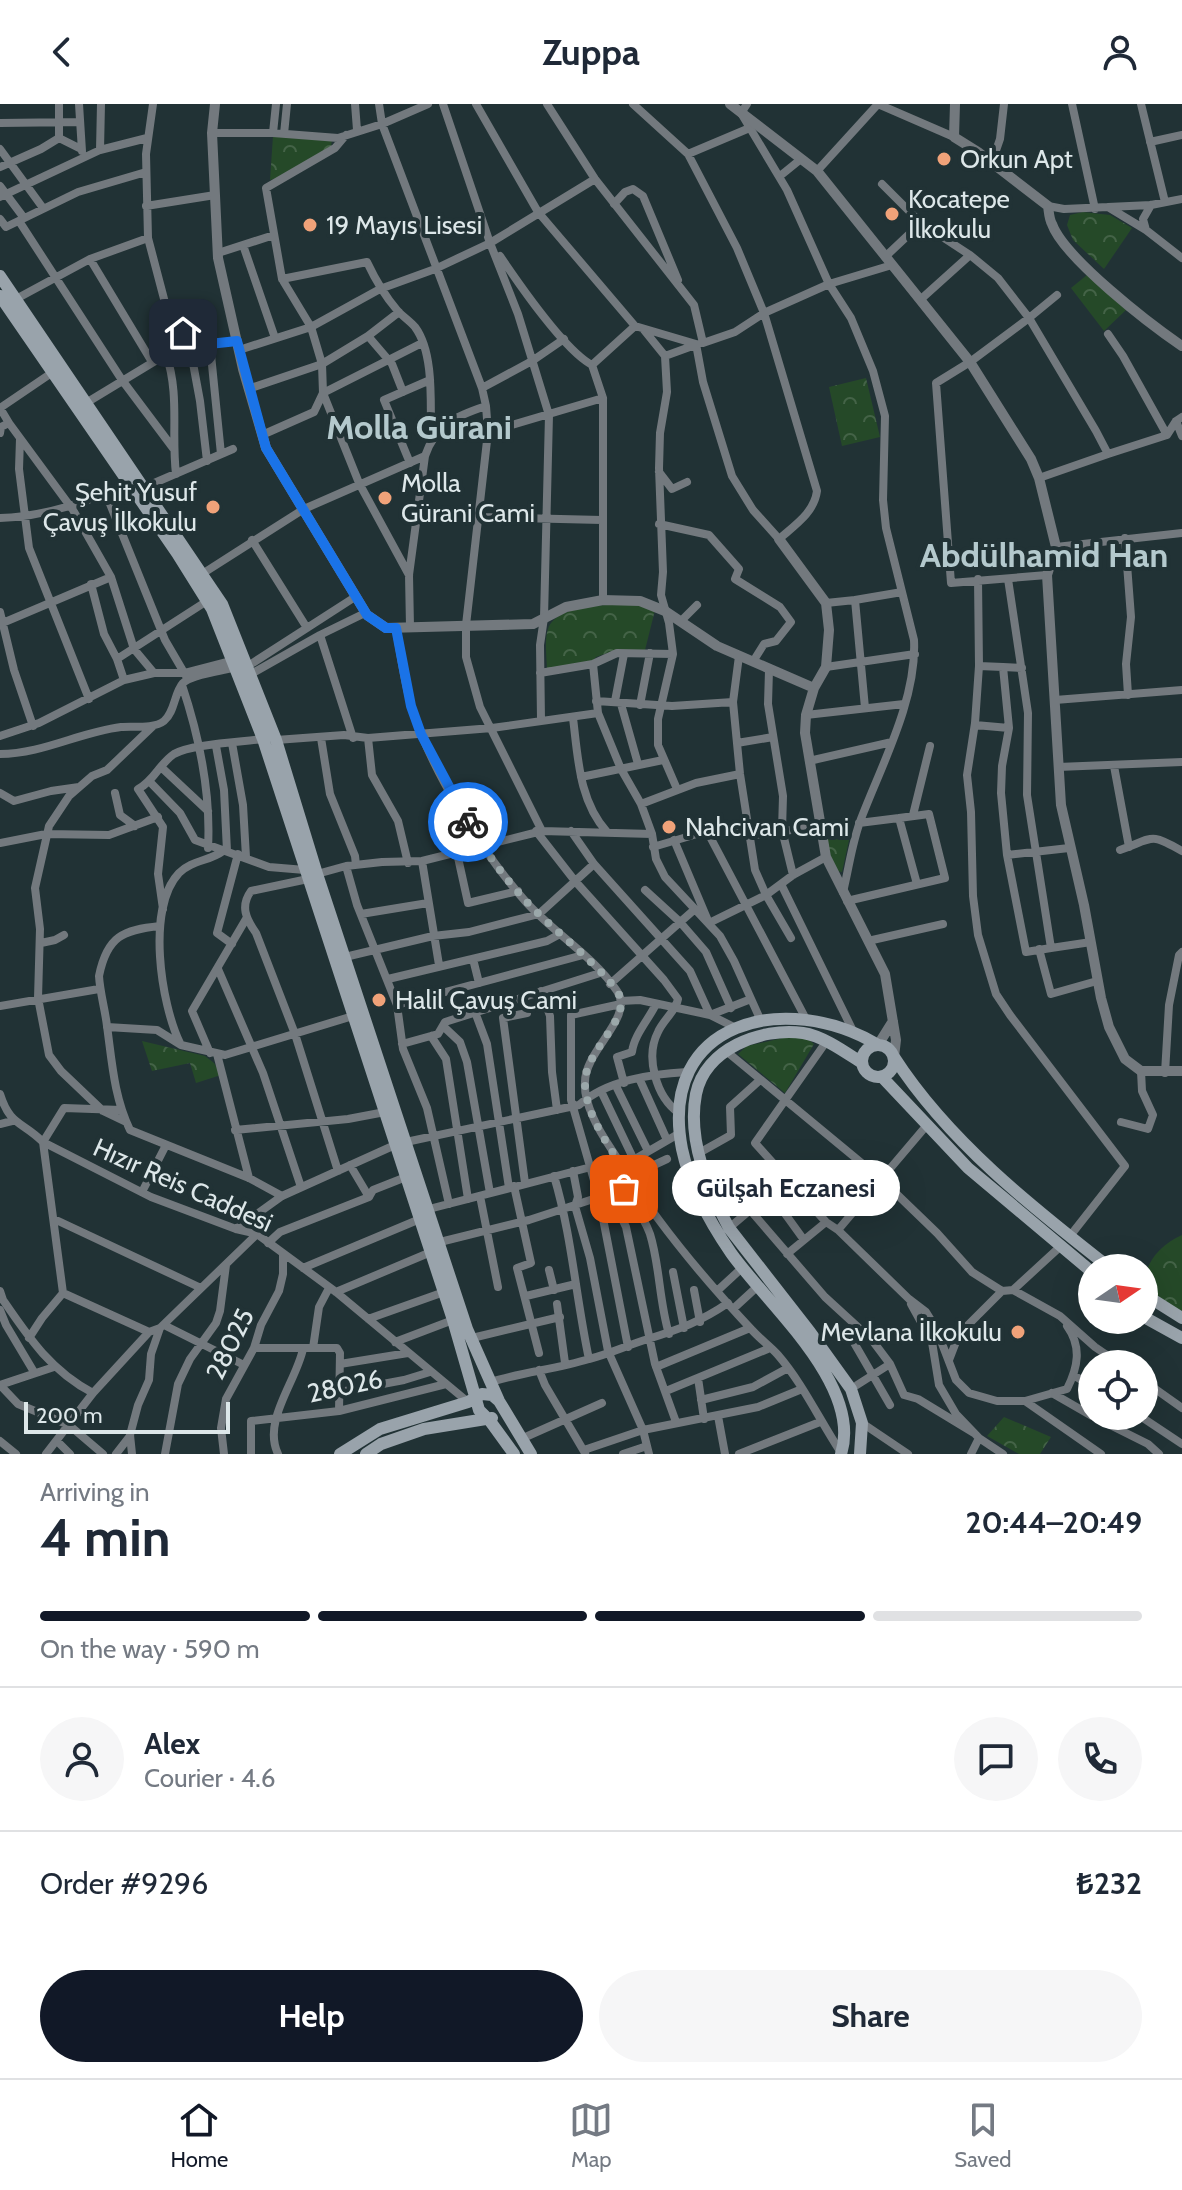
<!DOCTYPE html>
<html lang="en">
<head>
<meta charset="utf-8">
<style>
  :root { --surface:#fff; --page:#f6f6f7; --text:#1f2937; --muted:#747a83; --line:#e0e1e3; --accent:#111827 }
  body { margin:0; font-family:Cabin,sans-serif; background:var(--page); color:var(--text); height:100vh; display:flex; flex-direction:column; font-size:30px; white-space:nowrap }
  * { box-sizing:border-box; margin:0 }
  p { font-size:26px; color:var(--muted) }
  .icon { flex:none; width:44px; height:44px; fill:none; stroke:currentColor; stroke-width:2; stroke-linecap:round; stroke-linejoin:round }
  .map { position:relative; height:1350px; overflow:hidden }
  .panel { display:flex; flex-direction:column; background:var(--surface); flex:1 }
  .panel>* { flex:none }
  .needle { width:52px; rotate:77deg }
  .fabs { position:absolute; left:1078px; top:1150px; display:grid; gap:16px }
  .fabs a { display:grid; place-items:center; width:80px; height:80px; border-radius:50%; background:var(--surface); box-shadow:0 8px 32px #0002; font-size:40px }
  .scale { position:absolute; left:24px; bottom:20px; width:206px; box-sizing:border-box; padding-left:8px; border:4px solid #dde7e9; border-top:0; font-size:22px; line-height:28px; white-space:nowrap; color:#dde7e9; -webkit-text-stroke:6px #213235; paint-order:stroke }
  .pin { position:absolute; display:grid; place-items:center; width:68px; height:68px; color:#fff; margin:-34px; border-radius:16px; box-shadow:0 4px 12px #0006 }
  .courier { position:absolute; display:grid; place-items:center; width:80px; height:80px; margin:-40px; border:6px solid #1a73e8; border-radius:50%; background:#fff; color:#222; box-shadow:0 2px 10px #0007 }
  .bubble { position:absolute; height:56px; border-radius:28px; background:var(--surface); box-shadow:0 8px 32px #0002; font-size:26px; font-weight:700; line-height:56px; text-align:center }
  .overview em { font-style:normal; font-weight:700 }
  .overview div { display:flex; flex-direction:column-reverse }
  .overview { display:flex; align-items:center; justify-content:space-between; height:136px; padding:0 40px }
  h1 { font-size:52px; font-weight:700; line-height:60px }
  .bar { display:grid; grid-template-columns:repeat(4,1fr); gap:12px 8px; align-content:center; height:96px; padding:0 40px }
  .bar i { height:10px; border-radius:6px; background:var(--line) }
  .bar .current { background:var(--accent) }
  .bar p { grid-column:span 4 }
  .line { display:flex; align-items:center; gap:20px; padding:0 40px; border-top:2px solid var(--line) }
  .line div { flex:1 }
  .round { display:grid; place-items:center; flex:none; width:84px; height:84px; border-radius:42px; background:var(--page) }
  .cta { display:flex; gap:16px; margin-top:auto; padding:16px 40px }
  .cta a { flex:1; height:92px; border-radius:48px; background:var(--accent); color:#fff; font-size:32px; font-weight:700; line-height:92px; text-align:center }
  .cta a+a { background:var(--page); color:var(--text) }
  header { display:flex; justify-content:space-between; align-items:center; height:104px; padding:0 40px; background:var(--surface); font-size:36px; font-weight:700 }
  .tabs { display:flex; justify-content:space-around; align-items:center; height:112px; border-top:2px solid var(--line); background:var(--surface); font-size:22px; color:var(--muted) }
  .tabs a { display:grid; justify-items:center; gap:4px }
  .tabs .current { color:var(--accent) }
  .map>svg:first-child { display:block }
  .forest { fill:url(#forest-crowns) }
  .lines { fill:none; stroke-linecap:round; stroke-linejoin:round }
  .minor { stroke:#73797e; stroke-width:8 }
  .tertiary { stroke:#73797e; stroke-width:10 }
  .secondary { stroke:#99a3ab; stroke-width:12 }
  .done { stroke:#9ba8aa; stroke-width:8; stroke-dasharray:0 14.4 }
  .route { stroke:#1a73e8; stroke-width:10 }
  .poi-dot { fill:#f0a279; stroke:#213235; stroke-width:3 }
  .labels { text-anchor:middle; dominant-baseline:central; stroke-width:8; stroke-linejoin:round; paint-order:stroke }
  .poi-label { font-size:26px; fill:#dde7e9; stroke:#213235; text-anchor:start }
  .street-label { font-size:26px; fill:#dde7e9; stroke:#213235 }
  .district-label { font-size:34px; font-weight:bold; fill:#b4c9cd; stroke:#213235 }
</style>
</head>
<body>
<header><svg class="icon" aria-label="back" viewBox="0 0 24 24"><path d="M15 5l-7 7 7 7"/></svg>Zuppa<svg class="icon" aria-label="person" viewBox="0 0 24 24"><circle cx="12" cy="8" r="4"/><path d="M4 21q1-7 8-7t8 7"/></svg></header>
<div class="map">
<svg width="1182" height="1350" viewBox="0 0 1182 1350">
  <defs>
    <pattern id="forest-crowns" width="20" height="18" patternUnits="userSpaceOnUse" patternTransform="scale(2)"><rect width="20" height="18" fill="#254928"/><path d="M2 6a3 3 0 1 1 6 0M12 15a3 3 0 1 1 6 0" fill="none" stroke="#446347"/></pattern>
  </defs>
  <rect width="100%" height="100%" fill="#213235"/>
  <path class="forest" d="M273,32l59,2 -1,10 -53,30 -8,2z
    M1083,108l27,3 22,13 -28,41 -31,-29 -6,-15 3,-10z
    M1087,171l39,35 -22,21 -33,-43z
    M866,274l14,59 -38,9 -13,-59z
    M640,500l15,6 -10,40 -32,1 -17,6 -6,7 -43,8c0,-13 -3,-31 1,-43 9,-27 69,-24 92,-25z
    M851,727l-9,41 -5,-1 -7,-15 -5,-24z
    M787,933l21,2 6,5 -29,49 -47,-39 9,-8z
    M142,937l63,15 9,7 7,12 -25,8 -6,-20 -38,8z
    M1182,1131v76l-13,-6 -25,-19c0,-23 17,-42 38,-51z
    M1004,1313l47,20 -11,17h-21l-32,-18z"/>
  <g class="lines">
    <path class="minor" d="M59,0v34l22,11
      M79,0l3,47
      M153,0l-7,50 2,84 20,76 15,19 17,12
      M355,0l2,26
      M379,0l3,20 100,264 4,18c-30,10 -50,18 -61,50l-16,119 1,52
      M443,0l47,139 28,71 31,101 -5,203 -4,27 1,75
      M476,0l62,108 97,114 61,18 7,38 29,94 21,34 26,29c16,-14 35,-26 38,-48l-53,-178 -27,-65 -49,-94 -55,-50
      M547,0l48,75 99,126 9,38 32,-11 29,-19 65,-29 63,-19
      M747,0l-6,9 46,77 42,94 22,34 22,53 12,45 -2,84 3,28 28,112c3,59 -32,124 -53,179 -9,23 -12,49 -18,73
      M878,0l76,33
      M1072,0l23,105
      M1141,0l24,98
      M0,19l79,-1
      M212,29h61l65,5 44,-14 46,-20
      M273,29l3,-29
      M284,30l3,-30
      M1150,38l32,-7
      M0,45l43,59
      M100,46l1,-46
      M688,50l64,-27
      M992,58l8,-23 4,-35
      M0,63l41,-18 18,-11
      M817,67l61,-67
      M780,72l21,-17
      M882,80l39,39 49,32 28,23 31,40 28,-23
      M0,82l24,32
      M0,93l100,-47 47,-12
      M614,100l11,-12 8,-3 10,7 35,84
      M146,102l69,-11
      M1048,102l16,3 44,-2 38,23 36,28
      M1108,103l43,-2 31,-6
      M0,115l6,8 72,-35 68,-20
      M19,117l103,159 51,68
      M1146,126l-3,-11 8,-14
      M243,141l32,93
      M218,149l56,-18
      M500,152c19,28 64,94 92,109l11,33v202
      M885,153l36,-34
      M90,155l62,103
      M282,175l85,-17c8,17 17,33 30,48 5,6 13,11 18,17 20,27 15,79 16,111
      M16,195l74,-40 58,-21
      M920,196l50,-45
      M169,217l4,22 -3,9
      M644,226l21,26
      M1108,230l15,22 44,79
      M368,232l24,28 11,28
      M210,241l11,109
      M190,243l10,54 7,60
      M239,246l72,-23 69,-38 55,-20 55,-26 105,-64
      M166,250c14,41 5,78 10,120
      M592,261l43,-39
      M482,284l50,-27 32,-22
      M248,285l74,-25 46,-28 31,-24
      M86,299l84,-51 30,-7 37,-4
      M486,302l2,26 -22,193v32l14,50 62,124 110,3
      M0,304l53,-36
      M0,304l9,15 -8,4 -1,6
      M1176,317l6,15
      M9,319l64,87 38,67 23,72 20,24
      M488,328l115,-34
      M262,331l52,-23 9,-19 -1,-29 -11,-37 -29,-48 -16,-91 69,-40 11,-13
      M20,335l-1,30 10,79 60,151
      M1108,350l59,-19 9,-14 6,-4
      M410,359l-26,-63 46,-20
      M659,368l13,17 15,-7
      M1039,374l69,-24 -12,-23 -67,-113 -59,44 -34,21 15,200 96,-8
      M145,383l88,-38
      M106,390l59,146 21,36
      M480,413l122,3
      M0,414c45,-1 88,-17 129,-34
      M659,420l50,11 30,34 -4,10 45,28 11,15 -15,19 -12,3 -10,16
      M1125,434l6,79 -5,47 2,31
      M252,436l55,88
      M1056,443l126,-14
      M202,470l102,-65 121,-53
      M409,471l-50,-92 -36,-90 99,-50
      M978,475l1,87 -4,57 -8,52 4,37 2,84 5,39 18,59 14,21 115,151 -55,70
      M1008,475l20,134 -1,82 24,153 40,-6
      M91,480l13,50 13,25 7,21
      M855,496l47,-8
      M826,499l29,-3 10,108
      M0,508l14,58 19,56
      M681,517l16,-16
      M0,520l111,-47
      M396,524c4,26 8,52 15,77 18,62 72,149 115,197 28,31 67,54 91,89 18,26 -32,59 -32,91 -1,11 4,26 8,35 8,19 21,35 31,52 35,56 83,113 128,161 8,9 18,16 26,25 25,29 41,64 62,96
      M320,531l33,103
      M673,550l-56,-1 -24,11 5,49 23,56 20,35 11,30 4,25 9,18 55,59 14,25 27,60
      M739,552l-6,46 7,72 15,96 11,25 27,-20 33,-18
      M117,555l90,-58
      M248,562l107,-69
      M979,562l24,1
      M826,563l89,-13
      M1022,564l-19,-1 6,61 -7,38 -1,27 6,62 19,97 25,-4
      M769,566l-1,34 15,92 -1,34 11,45
      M540,569l53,-9
      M251,570l69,-39 45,-22
      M182,581c17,51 29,108 26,163
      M1055,596l127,-10
      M596,597l76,5 61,-4
      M615,597l9,-47
      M621,600l17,60
      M640,601l10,-52
      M806,611l98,-11
      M573,614c5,40 6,83 34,114
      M975,621l34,3
      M0,632l39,-13 85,-43 30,-7h30l50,-13
      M321,634l9,56 25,62 1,9
      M368,634l4,37 26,46 10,42
      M276,636l68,-5 24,3 124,-10 106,-15
      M232,639l11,62 3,52
      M737,639l36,-6
      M216,642l8,44 3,61
      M0,650c42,0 80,-22 121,-27 12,-1 33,2 43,-6 11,-9 10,-28 19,-38 9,-9 41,-12 54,-16
      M809,657l83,-19
      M1114,662l15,81
      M161,663l47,44
      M1058,663l124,-5
      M581,673l82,-17
      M150,678l30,31 15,27 74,27 36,3
      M677,685l-19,-44v-26l15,-65 -4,-31 -8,-28 2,-23 -4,-104 1,-35 7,-41 -2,-36 33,-12
      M0,689l14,8 37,-10 28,-4
      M115,689l5,22 15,11
      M641,700l55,-21 44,-9
      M913,711l17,-69
      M859,719l40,-5 18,66
      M536,727l39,50 89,99 14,19c-2,12 -15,21 -20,33 -13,25 -2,65 21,81
      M571,727l23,33 96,107 20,44 41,-16
      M707,727l99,188
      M748,732l73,-10
      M674,736l35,83 57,-28 25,43
      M0,739l46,-9 63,1 49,-18
      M653,743l54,-16 40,-7
      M1120,746c34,-12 29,-18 62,1
      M457,749l11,50 50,-12
      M1007,751l62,-7
      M422,757l17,104
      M346,762l11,39 40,100 6,44 24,59 22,96
      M317,770l29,-8 36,-4 40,-1 120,-30
      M308,775l-57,12c-11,15 -5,28 5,42l39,101 43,137
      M781,780l73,149
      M645,786l35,32 26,30 25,56
      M847,797l98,-23 -16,-64 -30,4
      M163,805l-5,-35 5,-47 -25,-38c16,-8 21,-25 36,-35 17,-10 68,-12 89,-15
      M361,810l67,-11
      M160,822c-37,4 -53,10 -61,50 1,17 6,33 8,50 5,36 7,71 23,104l119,48 33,18
      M868,837l75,-17
      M41,839l14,-3 9,-5
      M232,840l-15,-11 21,-79
      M1039,845l12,45 46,-13
      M345,853l88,-21 36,-4 70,-18 55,-50
      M473,855l6,24
      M218,865l45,104 38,114
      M388,875l159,-38 13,-7
      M610,880l85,-75
      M541,887l9,25 2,56 5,38
      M621,897l19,-1 70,15 26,13
      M621,900l-50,11v85l28,98 29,149
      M397,901l186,-50
      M0,902l99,-17
      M475,908l12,32 22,144
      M443,922l17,16 7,20 23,131
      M107,923l50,3 24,15 44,10 128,-39
      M431,932l15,23 22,140
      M826,938l-71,101 71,79 12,8 71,69 17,13 10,16 20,52 13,13 28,8h28l76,53
      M180,939c-19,-39 -34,-135 -1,-170 13,-13 31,-12 44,-22
      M402,940l36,-10 7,-12 155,-49
      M726,947l155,128 56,54 35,39 30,19
      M210,949l-18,-42 54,-92
      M217,950l32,124
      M1165,969l4,-68 10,-50 3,-3
      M639,974l28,62
      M624,979l-7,-26 15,-5c2,-17 17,-33 24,-48
      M616,982l32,65
      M601,987l33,69
      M0,990c10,32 22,27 43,48l108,55 85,32 21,5 79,58 132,110
      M126,1018l-23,-11 -42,-40 -12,-16 -11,-57 2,-69 -5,-41 14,-62 20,-30 23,-20 15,-6 46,-44
      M1121,1018l27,7 5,-14 -11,-24 -1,-20
      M0,1020l12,-3
      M235,1026l113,-11 37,-7
      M406,1038l173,-37c28,-25 72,-31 108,-33
      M699,1049l32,-18 -1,-28 30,-27
      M350,1061l19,32
      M623,1062l57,-33
      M573,1067l5,26 -3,9 15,52 18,93 35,79 6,24
      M554,1072c18,60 22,123 35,183
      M525,1079l-22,-165 24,-5
      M514,1082l17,77 -14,5 22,85
      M624,1085c9,14 20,28 26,45 10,32 9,67 19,100
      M142,1088l24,-47
      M610,1090l16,33 29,137 21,58
      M480,1092l18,91
      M429,1105l162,-42
      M750,1106l75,87 47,43 18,24 14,31 14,4 56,34
      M54,1115l147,69
      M729,1124l41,-35 34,47
      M236,1125l46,-33 113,-51
      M838,1126l89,-105
      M440,1138l89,-22 95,-31 8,-6 7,-11 28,-13
      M268,1139l12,-11 89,-35 4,-7 33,-13
      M787,1150l39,-32
      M303,1164l117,-49
      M549,1166l5,20
      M673,1168l11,56
      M694,1186l6,32
      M1013,1186l47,26 35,31 25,17
      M0,1187l3,9c26,38 48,71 90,93
      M717,1187l26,-24
      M336,1188l95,-40
      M63,1189l86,39
      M526,1192l50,-12
      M557,1200l8,59
      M911,1200l21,38 7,43 17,29 23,24 -8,16
      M733,1205l25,-23
      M0,1206l6,15 28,47
      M368,1215l76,-27
      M164,1221l80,40
      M29,1234l13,-20 21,-25 -20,-151 21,-34 57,2
      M472,1234l88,-21
      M853,1237l37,64
      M395,1238l58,-22
      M254,1244h83l3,5 -1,58
      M313,1244l6,-41 10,-19
      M949,1256l10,-26 43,-43 11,-1 49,-45
      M340,1260l68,-11
      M656,1263l94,-39
      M539,1266l6,15 40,68
      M1073,1271l19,11
      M698,1274l6,41
      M1144,1277l38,27
      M491,1278c32,-10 66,-13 98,-23 20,-5 39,-14 59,-20 32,-10 52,-17 80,-36
      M0,1281l18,19 51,21 34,29
      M0,1281l54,-18
      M857,1281l33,-21
      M666,1287l104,-43
      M340,1288l64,-12 26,-8
      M1052,1289l40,23
      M701,1296l52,-13 35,-19
      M1025,1297l42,-12c11,-22 15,-42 0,-63
      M718,1312l7,38
      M1092,1312l56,28 11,10
      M1140,1312l42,28
      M862,1319l46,31
      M979,1334l24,16
      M521,1335l81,-36
      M0,1337l16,13
      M57,1337l13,13
      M584,1346l59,-20 115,-23 44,-18
      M46,1350l47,-61 56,-61 11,-4 97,-94
      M116,1350l14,-18
      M132,1350l-2,-19 8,-30 11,-25 2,-26 9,-26
      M165,1350l13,-70 12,-25 26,-36 4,-12 6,-46
      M224,1350l-3,-26 5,-29 28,-51 7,-23 18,-34 4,-17v-20
      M251,1350v-33l88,-10 107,-27
      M278,1350c-16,-33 18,-72 25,-105
      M623,1350l24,-8
      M739,1350l81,-32"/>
    <path class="tertiary" d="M215,0l-3,29 6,125 25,111 23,79 101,167 19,13 147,-4 33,-17 37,-7 37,1 25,10 52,35 97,42
      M730,0l87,67 153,191 61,97 8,19 17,69 -9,28 14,230 23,100 17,93 8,29 16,32 16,12h41
      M955,0l-1,33 24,15 70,54c1,6 1,13 4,18 12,34 99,101 130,122
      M779,435l47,64 3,27 -3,37 -12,21 -8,27 -1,18 21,124 59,117 11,66 -2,17
      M878,941l15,-24"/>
    <path class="secondary" d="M0,172l222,328 54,136 41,134 150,455 32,72 32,53
      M0,192l177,257 35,56 51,130 190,581 26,90 11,11 24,33
      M862 957a16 16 0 1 1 32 0a16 16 0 1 1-32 0Z
      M894,953c54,84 138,150 216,211
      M882,973l86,91 124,104
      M1144,1190l38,24
      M1144,1213l38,21
      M340,1350l40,-25 88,-27 14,-8 10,1 7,6
      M366,1350l15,-10 43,-15 68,-11
      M841,1350c22,-69 -74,-150 -110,-201 -22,-32 -41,-66 -49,-104 -25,-129 105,-159 196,-104
      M860,1350l2,-31 -11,-34 -41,-57 -81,-104c-21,-39 -42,-88 -33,-134 9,-45 65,-67 107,-61 20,3 42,19 59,30"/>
  </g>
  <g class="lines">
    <path class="done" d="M468,718c16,28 36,55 58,79 18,21 87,75 94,96 8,25 -37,56 -35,88 2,36 30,68 47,98l-8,6"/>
    <path class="route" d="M183,229l17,12 37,-4 29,107 101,167 19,13h10l15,78 10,28 47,88"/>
  </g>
  <g class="poi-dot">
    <circle cx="944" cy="55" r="8"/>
    <circle cx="892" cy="110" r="8"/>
    <circle cx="310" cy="121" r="8"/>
    <circle cx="385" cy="394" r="8"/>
    <circle cx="213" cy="403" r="8"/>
    <circle cx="669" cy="723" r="8"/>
    <circle cx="379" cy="896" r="8"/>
    <circle cx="1018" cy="1228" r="8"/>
  </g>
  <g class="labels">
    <g class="poi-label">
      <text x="960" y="55">Orkun Apt</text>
      <text x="908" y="95">Kocatepe<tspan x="908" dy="30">İlkokulu</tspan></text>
      <text x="326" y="121">19 Mayıs Lisesi</text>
      <text x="401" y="379">Molla<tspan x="401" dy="30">Gürani Cami</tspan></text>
      <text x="197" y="388" text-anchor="end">Şehit Yusuf<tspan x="197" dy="30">Çavuş İlkokulu</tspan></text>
      <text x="685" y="723">Nahcivan Cami</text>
      <text x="395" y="896">Halil Çavuş Cami</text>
      <text x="1002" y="1228" text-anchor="end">Mevlana İlkokulu</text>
    </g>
    <g class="street-label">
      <text transform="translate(183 1081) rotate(24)">Hızır Reis Caddesi</text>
      <text transform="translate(230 1240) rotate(-64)">28025</text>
      <text transform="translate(345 1282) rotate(-12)">28026</text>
    </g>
    <g class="district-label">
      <text x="419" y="323">Molla Gürani</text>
      <text x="1044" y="451">Abdülhamid Han</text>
    </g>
  </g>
</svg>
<div class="fabs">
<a><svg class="needle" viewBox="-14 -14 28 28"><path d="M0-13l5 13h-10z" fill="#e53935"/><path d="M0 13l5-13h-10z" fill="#747a83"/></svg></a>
<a><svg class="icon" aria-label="locate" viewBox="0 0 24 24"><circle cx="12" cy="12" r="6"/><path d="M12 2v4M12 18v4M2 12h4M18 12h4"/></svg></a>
</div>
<div class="scale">200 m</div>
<div class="pin" style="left:624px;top:1085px;background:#ea580c"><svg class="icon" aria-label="bag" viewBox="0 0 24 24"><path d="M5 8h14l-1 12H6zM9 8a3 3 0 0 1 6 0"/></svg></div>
<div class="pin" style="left:183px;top:229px;background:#1f2937"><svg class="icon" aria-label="home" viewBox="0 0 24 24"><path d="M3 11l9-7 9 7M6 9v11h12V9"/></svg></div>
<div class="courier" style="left:468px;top:718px"><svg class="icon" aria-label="bike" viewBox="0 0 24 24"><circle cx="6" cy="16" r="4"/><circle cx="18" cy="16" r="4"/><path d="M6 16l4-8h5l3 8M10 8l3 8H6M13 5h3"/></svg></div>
<div class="bubble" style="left:672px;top:1056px;width:228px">Gülşah Eczanesi</div>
</div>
<section class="panel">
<div class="overview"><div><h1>4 min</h1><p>Arriving in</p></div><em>20:44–20:49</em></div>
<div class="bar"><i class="current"></i><i class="current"></i><i class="current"></i><i></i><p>On the way · 590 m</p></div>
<div class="line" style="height:144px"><a class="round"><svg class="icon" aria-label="person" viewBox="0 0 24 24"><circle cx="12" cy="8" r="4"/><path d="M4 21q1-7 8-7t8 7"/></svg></a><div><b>Alex</b><p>Courier · 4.6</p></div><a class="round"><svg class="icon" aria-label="chat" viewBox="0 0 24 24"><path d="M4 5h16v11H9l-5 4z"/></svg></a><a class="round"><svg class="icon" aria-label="phone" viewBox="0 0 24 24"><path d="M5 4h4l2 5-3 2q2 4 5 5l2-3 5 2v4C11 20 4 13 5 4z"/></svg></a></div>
<div class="line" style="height:104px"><div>Order #9296</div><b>₺232</b></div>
<div class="cta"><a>Help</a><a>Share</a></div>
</section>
<nav class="tabs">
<a class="current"><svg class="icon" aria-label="home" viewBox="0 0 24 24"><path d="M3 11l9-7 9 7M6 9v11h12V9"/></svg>Home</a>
<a><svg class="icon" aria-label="map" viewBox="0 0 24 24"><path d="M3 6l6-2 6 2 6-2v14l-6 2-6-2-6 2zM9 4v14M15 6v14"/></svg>Map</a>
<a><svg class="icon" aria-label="saved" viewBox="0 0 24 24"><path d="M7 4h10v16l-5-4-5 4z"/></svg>Saved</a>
</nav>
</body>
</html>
